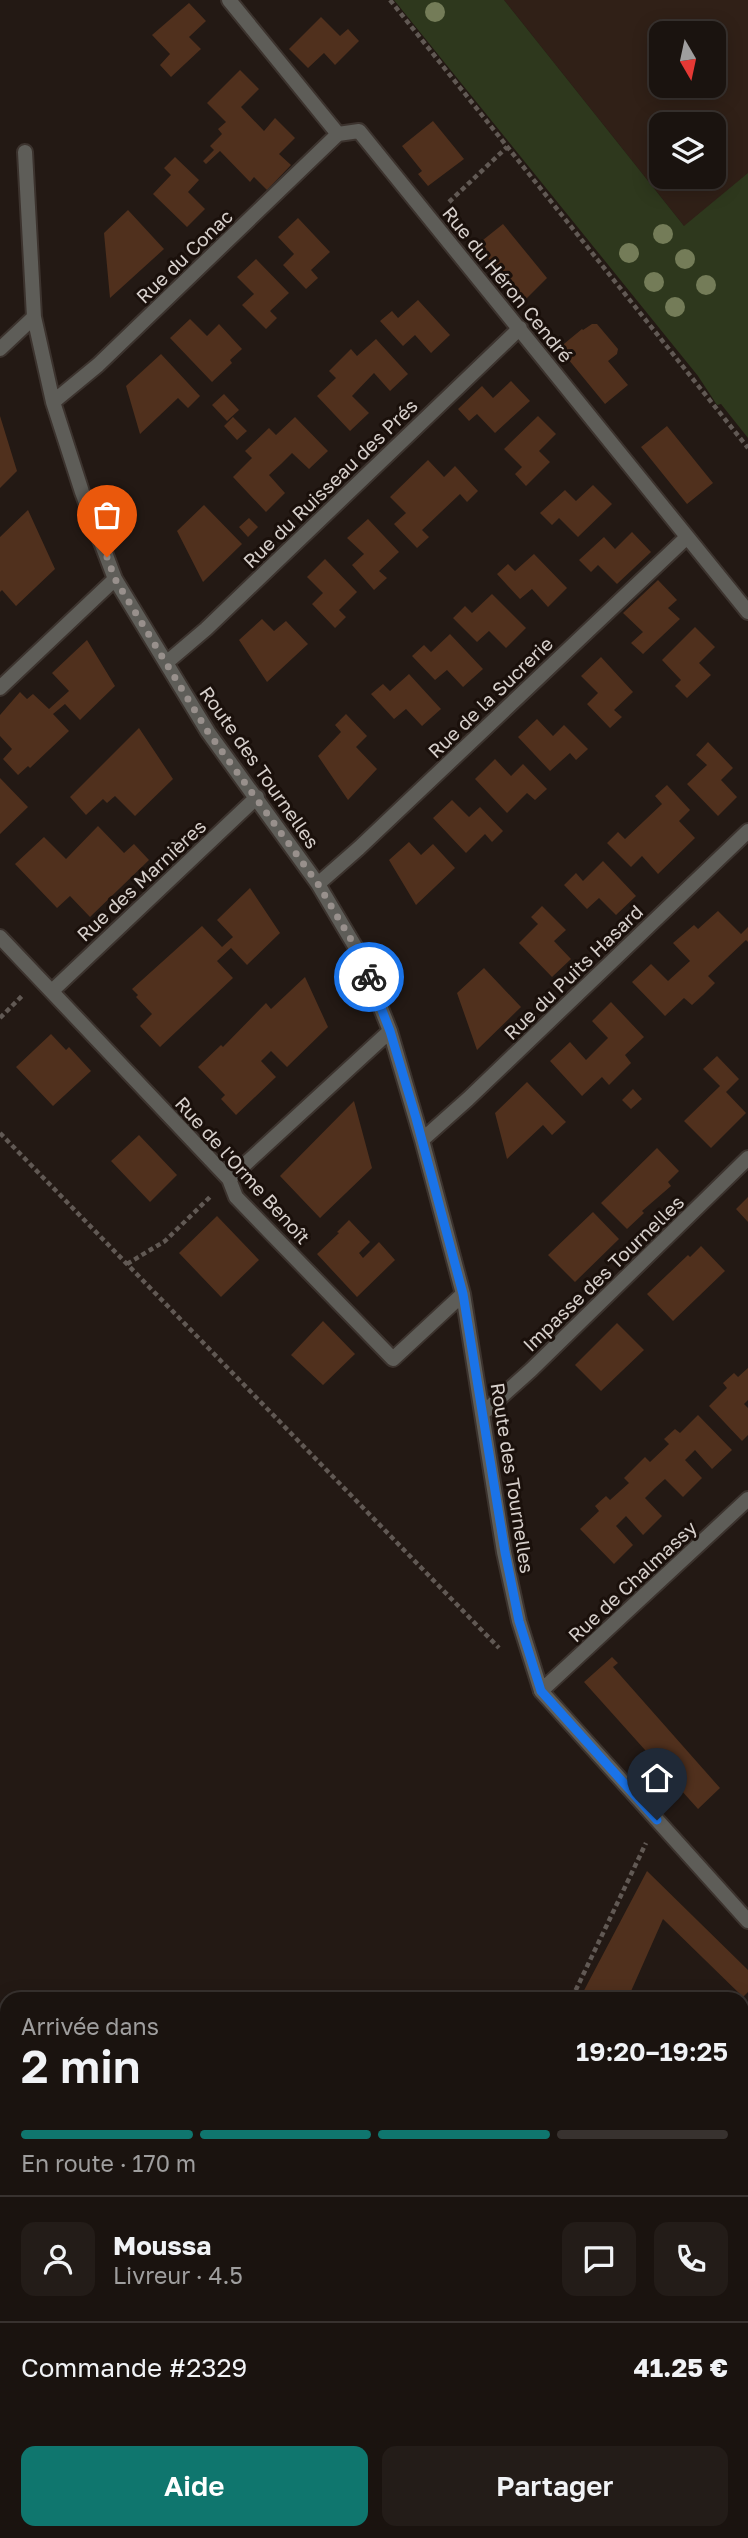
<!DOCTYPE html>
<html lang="fr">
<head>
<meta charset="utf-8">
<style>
  :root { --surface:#1a130f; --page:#231c18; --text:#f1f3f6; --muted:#9f9e9e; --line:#38322f; --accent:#0f766e }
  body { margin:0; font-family:"Golos Text",sans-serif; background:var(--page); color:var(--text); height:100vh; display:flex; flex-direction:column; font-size:26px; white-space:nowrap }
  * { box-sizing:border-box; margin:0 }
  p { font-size:23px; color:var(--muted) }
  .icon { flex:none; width:38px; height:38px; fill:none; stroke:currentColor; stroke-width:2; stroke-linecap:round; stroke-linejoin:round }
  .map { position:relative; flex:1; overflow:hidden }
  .drawer { position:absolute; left:0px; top:1992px; width:749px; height:548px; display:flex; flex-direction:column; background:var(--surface); border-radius:21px 21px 0 0; box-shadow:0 4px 18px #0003,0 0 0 2px var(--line) }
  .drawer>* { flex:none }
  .needle { width:46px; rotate:171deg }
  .tools { position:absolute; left:649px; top:21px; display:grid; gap:14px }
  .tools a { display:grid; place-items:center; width:77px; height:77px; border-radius:14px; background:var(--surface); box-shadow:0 4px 18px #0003,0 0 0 2px var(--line); font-size:35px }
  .pin { position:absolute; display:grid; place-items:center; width:60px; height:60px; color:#fff; margin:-72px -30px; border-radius:50% 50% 50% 0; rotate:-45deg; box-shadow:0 0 7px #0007 }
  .pin .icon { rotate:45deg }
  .courier { position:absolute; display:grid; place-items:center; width:70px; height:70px; margin:-35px; border:5px solid #1a73e8; border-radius:50%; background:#fff; color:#222; box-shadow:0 2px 9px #0007 }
  .overview em { font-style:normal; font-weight:600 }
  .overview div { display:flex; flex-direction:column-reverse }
  .overview { display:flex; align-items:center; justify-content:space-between; height:119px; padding:0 21px }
  h1 { font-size:46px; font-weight:600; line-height:52px }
  .bar { display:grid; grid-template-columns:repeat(4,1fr); gap:10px 7px; align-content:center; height:84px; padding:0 21px }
  .bar i { height:9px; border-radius:5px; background:var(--line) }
  .bar .on { background:var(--accent) }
  .bar p { grid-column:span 4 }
  .line { display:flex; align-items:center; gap:18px; padding:0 21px; border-top:2px solid var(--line) }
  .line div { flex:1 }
  .round { display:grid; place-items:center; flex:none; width:74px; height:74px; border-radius:14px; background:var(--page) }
  .primary-button { display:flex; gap:14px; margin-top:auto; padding:14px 21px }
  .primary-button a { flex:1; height:80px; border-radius:14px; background:var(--accent); color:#fff; font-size:28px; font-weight:600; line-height:80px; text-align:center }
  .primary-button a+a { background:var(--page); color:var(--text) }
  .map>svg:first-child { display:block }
  .built { fill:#302017; fill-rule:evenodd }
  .green { fill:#2e381d }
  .building { fill:#50301d }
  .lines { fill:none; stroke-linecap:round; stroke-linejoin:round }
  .lane-casing { stroke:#3c332e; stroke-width:18 }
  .street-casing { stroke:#3c332e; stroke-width:18 }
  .path { stroke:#615954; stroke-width:4.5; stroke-dasharray:5 3.5; stroke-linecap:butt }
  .lane { stroke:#5e5d58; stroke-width:14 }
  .street { stroke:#5e5d58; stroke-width:14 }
  .tree { fill:#747c58 }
  .done { stroke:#98908c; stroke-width:7; stroke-dasharray:0 12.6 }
  .route { stroke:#1a73e8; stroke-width:9 }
  .labels { text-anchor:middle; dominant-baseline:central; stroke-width:6; stroke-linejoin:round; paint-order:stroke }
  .street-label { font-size:19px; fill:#d7d0cc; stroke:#1a100b }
</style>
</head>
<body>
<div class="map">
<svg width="748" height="2538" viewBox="0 0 748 2538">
  <rect width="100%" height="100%" fill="#231914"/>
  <path class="built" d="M504,0h244v307l-64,-81zM662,33h52v53h-52zM662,124h52v53h-52z"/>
  <path class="green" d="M394,0h110l180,226 64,-53v265l-27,-34 -4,1 -19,-29z"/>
  <path class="building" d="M189,3l17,18 -17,16 12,12 -30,28 -11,-12 10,-11 -18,-19z
    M321,17l19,19 8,-7 11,12 -24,24 -11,-12 -16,15 -19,-19z
    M240,70l19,19 -18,18 23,24 11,-13 20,20 -16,16 12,11 -24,25 -13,-13 -4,5 -30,-31 -14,13 -3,-3 11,-11 -4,-4 12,-12 -4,-5 8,-7 -19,-19z
    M433,121l31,38 -36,27 -10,-12 4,-3 -20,-25z
    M175,157l24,23 -11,12 17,17 -18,18 -34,-33 18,-19 -7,-7z
    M128,210l36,39 -54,49 -6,-65z
    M298,218l32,34 -19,18 7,8 -12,11 -23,-24 11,-11 -16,-17z
    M503,224l44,54 -26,26 -43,-60z
    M256,259l33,34 -19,18 7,7 -11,11 -24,-24 12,-11 -17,-17z
    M418,300l32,35 -19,18 -16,-18 -12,11 -23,-25 12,-10 6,7z
    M190,319l17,17 12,-12 23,25 -12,11 2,3 -20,19 -42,-44z
    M592,324h5l21,25 -1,5 -9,7 20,24 -23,19 -46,-56 23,-19 1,1z
    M376,339l32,35 -18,17 -16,-18 -22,23 17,17 -19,18 -33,-35 19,-18 -7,-7 22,-22 6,7z
    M161,354l39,42 -12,12 -10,-10 -38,36 -14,-48z
    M511,381l19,20 -35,32 -18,-19 -8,7 -11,-12 24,-23 11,12z
    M224,394l15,16 -12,11 -15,-16z
    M0,416l17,55 -17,17z
    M538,416l18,18 -17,17 11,11 -24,24 -11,-12 7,-7 -18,-18z
    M233,417l14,14 -10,9 -13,-14z
    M295,417l33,34 -19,18 -17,-16 -11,11 -12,11 16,18 -19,19 -33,-35 19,-19 -7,-7 24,-23 7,7z
    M667,426l46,57 -26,21 -46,-57z
    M428,460l16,17 11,-11 23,25 -11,11 -7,-8 -38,36 7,7 -12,11 -23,-24 12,-11 -16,-16z
    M593,485l19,19 -34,33 -19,-19 -7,7 -12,-12 25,-23 11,11z
    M204,505l38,39 -39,38 -26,-51z
    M28,510l27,59 -39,37 -14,-16 -2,2v-55z
    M249,518l9,9 -10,10 -9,-10z
    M368,519l31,33 -20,19 8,7 -13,12 -22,-25 12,-11 -17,-16z
    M632,532l19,20 -34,32 -19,-19 -7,7 -12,-12 25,-23 11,12z
    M534,554l33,34 -19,19 -16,-18 -12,10 -23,-25 11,-10 7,7z
    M325,559l32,33 -18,18 7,7 -11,11 -23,-24 11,-11 -16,-16z
    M658,580l19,20 -9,8 12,11 -37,35 -12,-11 12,-11 -20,-19z
    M492,594l34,34 -20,20 -17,-17 -12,11 -24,-24 12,-12 7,7z
    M262,619l12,12 12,-10 22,23 -41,38 -28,-42z
    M695,627l20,20 -16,16 12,12 -24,23 -12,-12 6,-6 -19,-20z
    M450,634l33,35 -20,18 -16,-17 -12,10 -23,-24 12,-11 7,7z
    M87,640l28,46 -35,34 -15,-16 -12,10 16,17 -39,37 -2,-2 -10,9 -15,-16 9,-10 -12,-13v-21l20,-23 7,7 6,-5 16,15 20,-18 -17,-18z
    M601,657l32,35 -19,18 8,7 -12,11 -23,-24 11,-11 -17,-17z
    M409,674l32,35 -19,17 -16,-17 -12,10 -23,-25 12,-10 7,7z
    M346,714l21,22 -11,11 21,22 -29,31 -30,-44 23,-24 -6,-7z
    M537,719l16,17 11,-11 24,24 -12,11 -6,-7 -20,18 -32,-34z
    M139,728l34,51 -38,37 -20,-20 -8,7 -4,-4 -17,16 -16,-18z
    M708,742l25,26 -12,12 16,17 -19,19 -31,-32 20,-19 -11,-10z
    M495,759l16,17 12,-12 24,25 -12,11 -8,-7 -20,20 -32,-34z
    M0,778l28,29 -28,27z
    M667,785l23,25 -11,11 16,17 -37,36 -16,-18 -11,11 -24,-24 11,-11 7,7 37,-35 -7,-8z
    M452,800l17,17 11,-10 23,24 -11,11 -7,-8 -19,19 -33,-35z
    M98,826l26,27 10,-9 15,16 -59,57 -20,-21 -13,12 -42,-44 29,-27 22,22z
    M409,842l12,13 12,-11 22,24 -39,37 -27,-45z
    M603,861l33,35 -20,19 -17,-17 -12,11 -23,-24 12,-12 7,8z
    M250,888l30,45 -33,32 -16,-17 -14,13 16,17 -73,69 -20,-21 12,-12 -16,-17 2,-2 -6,-6 70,-63 20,21 11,-10 -16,-17z
    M542,906l24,24 -12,11 17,18 -19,18 -33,-34 19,-19 -7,-7z
    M718,911l23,23 7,-7v15l-2,-2 -38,36 7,7 -12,12 -11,10 -8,-7 -19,18 -33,-34 19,-18 17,17 22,-20 -17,-18 21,-18 4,4z
    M484,968l37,39 -44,43 -20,-57z
    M305,977l23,50 -41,40 -16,-16 -10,10 15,16 -40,38 -15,-16 4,-4 -27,-28 23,-22 2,2 43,-44 5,6z
    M611,1002l33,35 -19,18 6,8 -22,22 -7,-8 -20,19 -32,-35 20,-19 16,18 22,-22 -16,-17z
    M51,1034l15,16 3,-3 22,24 -38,35 -37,-39z
    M717,1056l22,23 -13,13 20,21 -35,35 -27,-27 36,-35 -17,-17z
    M527,1082l39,40 -14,13 -9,-10 -36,34 -12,-46z
    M633,1089l9,10 -11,10 -9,-9z
    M354,1101l18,67 -52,50 -40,-42z
    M139,1135l38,40 -27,27 -39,-41z
    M657,1148l22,23 -11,11 3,4 -29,25 2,2 -17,16 -26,-26z
    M748,1197v25l-12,-13z
    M593,1212l26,27 -44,43 -27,-27z
    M217,1216l42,44 -38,37 -42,-44z
    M349,1220l21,22 -11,11 4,5 16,-16 16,18 -38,37 -40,-43 22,-21 -2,-1z
    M701,1246l24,25 -52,50 -26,-27 41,-39 2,2z
    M323,1321l32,33 -32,31 -32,-30z
    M617,1323l27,27 -43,41 -26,-26z
    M748,1368v32l-4,4 4,4v27l-6,6 -33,-35 18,-18 -4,-5 11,-10 4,4z
    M698,1415l34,35 -20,19 -17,-19 -10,10 17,18 -19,19 -18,-18 -10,9 -10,10 17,18 -19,19 -17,-19 -10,10 17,19 -19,19 -34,-35 19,-18 -4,-5 11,-10 4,4 19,-17 -5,-5 21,-21 5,5 19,-18 -5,-5 11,-10 5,4z
    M612,1657l6,6 -5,4 107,121 -22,21 -114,-127z
    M647,1871l101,99v22l-5,5 -80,-78 -35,79h-48z
    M748,2078v78l-6,7v-61l3,-4 -3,-3v-10z
    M742,2380l6,3v83l-6,-2z
    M345,2532h299l13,6h-314z"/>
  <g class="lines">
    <g class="lane-casing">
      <path id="lane" d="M541,1691l207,230"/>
    </g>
    <g class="street-casing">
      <path id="street" d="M229,0l109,134
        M338,134l21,-3 389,481
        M25,152l9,165 19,85 29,90 33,87 93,153 110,152 41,69 31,78 32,109 41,154 41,258 15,69 22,70 207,-192
        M0,349l34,-32
        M53,402l45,-37 240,-231
        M166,663l40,-34 314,-301
        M0,688l115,-109
        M318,884l41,-36 328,-311
        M0,937l229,242 7,18 157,162 70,-65
        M52,991l205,-194
        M422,1140l46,-41 280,-268
        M229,1179l161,-148
        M483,1413l48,-43 217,-212"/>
    </g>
    <path class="path" d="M390,0l358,448
      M449,202l58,-55
      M0,1018l22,-22
      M0,1133l499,515
      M127,1264l38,-23 46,-45
      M572,1998l74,-155
      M316,2538l3,-6"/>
    <use href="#lane" class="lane"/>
    <use href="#street" class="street"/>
  </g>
  <g class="tree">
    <circle cx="435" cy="12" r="10"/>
    <circle cx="663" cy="234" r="10"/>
    <circle cx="629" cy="253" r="10"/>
    <circle cx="685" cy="259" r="10"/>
    <circle cx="654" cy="282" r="10"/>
    <circle cx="706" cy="285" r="10"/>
    <circle cx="675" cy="307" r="10"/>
  </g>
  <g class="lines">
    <path class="done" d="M107,557l8,22 93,153 110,152 41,69 10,24"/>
    <path class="route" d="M369,977l21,54 26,87 47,176 42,258 14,69 22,70 116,129"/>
  </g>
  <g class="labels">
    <g class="street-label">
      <text transform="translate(184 256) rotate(-44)">Rue du Conac</text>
      <text transform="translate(508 284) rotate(51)">Rue du Héron Cendré</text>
      <text transform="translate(330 483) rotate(-44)">Rue du Ruisseau des Prés</text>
      <text transform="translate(490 697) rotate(-44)">Rue de la Sucrerie</text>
      <text transform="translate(260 767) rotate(55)">Route des Tournelles</text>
      <text transform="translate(141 880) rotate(-43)">Rue des Marnières</text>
      <text transform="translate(573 972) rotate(-44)">Rue du Puits Hasard</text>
      <text transform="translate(243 1170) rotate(48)">Rue de l'Orme Benoît</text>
      <text transform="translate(603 1273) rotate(-44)">Impasse des Tournelles</text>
      <text transform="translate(513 1478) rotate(81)">Route des Tournelles</text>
      <text transform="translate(632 1581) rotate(-43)">Rue de Chalmassy</text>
    </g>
  </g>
</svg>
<div class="tools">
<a><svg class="needle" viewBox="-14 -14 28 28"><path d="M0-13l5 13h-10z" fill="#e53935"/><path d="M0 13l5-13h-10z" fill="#9f9e9e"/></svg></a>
<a><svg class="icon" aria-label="layers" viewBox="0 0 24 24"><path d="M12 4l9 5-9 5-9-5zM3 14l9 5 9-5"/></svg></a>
</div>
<div class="pin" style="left:107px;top:557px;background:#ea580c"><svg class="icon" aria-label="bag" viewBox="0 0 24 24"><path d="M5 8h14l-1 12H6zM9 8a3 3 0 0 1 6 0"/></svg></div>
<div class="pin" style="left:657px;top:1820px;background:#1f2937"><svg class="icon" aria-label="home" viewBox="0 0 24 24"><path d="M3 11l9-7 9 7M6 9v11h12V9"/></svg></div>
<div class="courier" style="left:369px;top:977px"><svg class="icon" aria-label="bike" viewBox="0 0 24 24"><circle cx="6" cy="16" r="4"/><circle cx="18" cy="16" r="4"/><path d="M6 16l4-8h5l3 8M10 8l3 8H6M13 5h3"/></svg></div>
<section class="drawer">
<div class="overview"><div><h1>2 min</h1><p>Arrivée dans</p></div><em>19:20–19:25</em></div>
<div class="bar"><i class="on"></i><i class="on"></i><i class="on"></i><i></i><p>En route · 170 m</p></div>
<div class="line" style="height:126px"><a class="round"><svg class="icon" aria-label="person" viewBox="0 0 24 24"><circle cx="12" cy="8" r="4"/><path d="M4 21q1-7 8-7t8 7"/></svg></a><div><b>Moussa</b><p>Livreur · 4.5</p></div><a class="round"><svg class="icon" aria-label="chat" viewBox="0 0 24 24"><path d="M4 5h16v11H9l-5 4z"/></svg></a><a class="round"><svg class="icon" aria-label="phone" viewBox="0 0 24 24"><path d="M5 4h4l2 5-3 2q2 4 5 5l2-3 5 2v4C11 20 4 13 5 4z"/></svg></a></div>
<div class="line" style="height:91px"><div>Commande #2329</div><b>41.25 €</b></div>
<div class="primary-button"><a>Aide</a><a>Partager</a></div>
</section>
</div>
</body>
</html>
